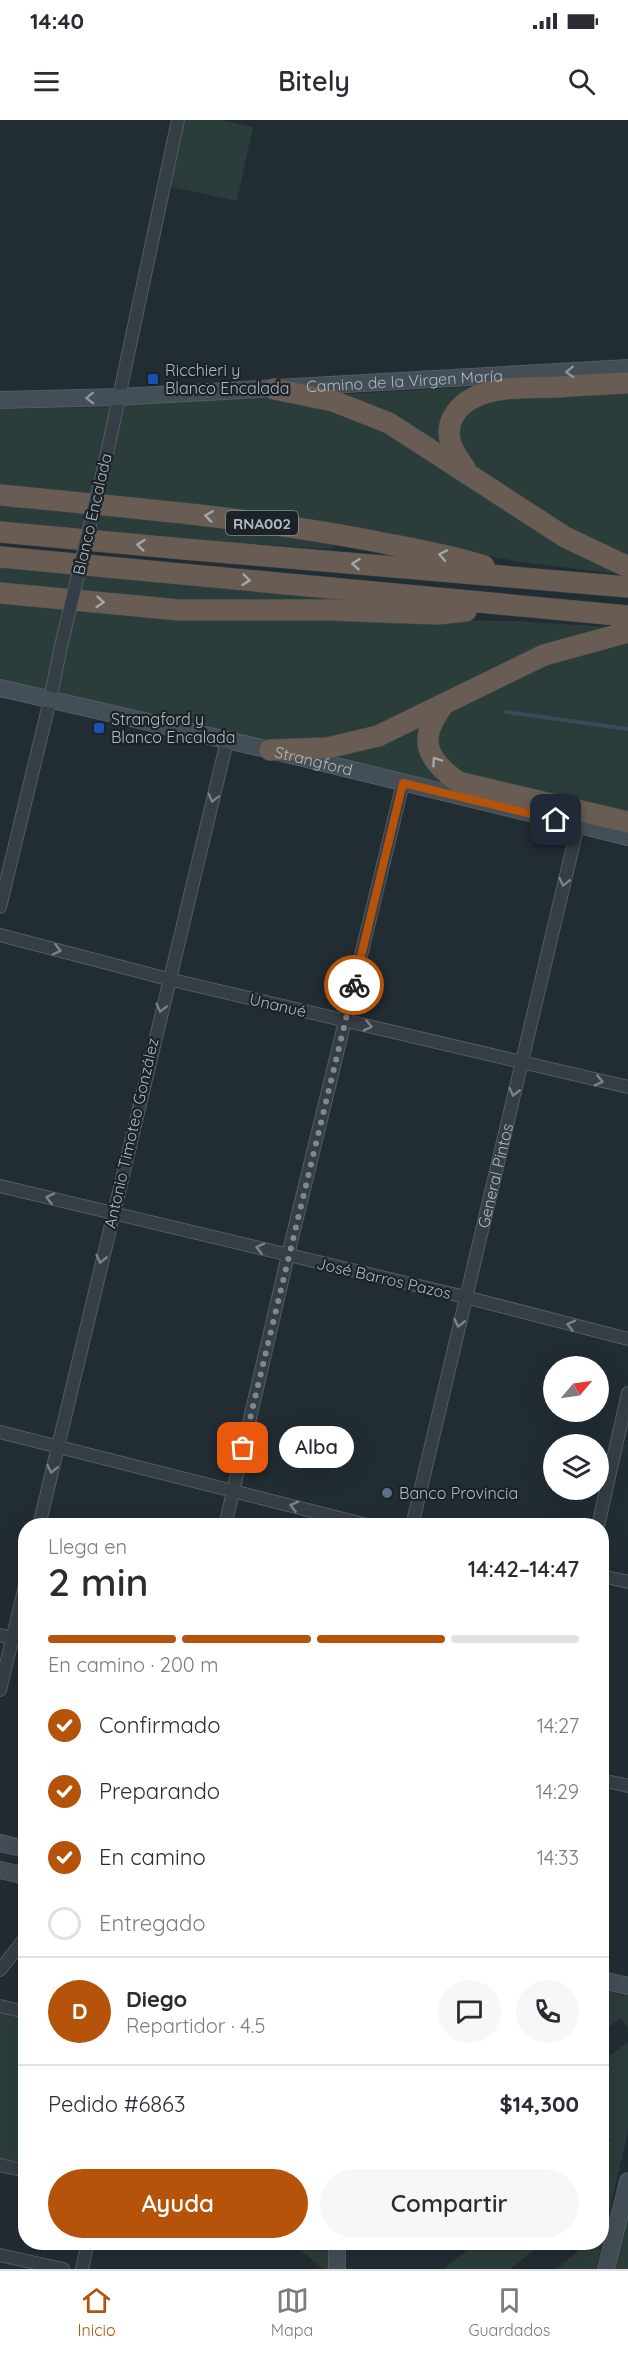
<!DOCTYPE html>
<html lang="es">
<head>
<meta charset="utf-8">
<style>
  :root { --surface:#fff; --page:#f7f7f7; --text:#2b2b33; --muted:#7c7c81; --line:#e1e1e2; --accent:#b45309 }
  body { margin:0; font-family:Quicksand,sans-serif; background:var(--page); color:var(--text); height:100vh; display:flex; flex-direction:column; font-size:22px; white-space:nowrap }
  * { box-sizing:border-box; margin:0 }
  p { font-size:20px; color:var(--muted) }
  .icon { flex:none; width:33px; height:33px; fill:none; stroke:currentColor; stroke-width:2; stroke-linecap:round; stroke-linejoin:round }
  .map { position:relative; flex:1; overflow:hidden }
  .sheet { position:absolute; left:18px; top:1398px; width:591px; height:732px; display:flex; flex-direction:column; background:var(--surface); border-radius:24px; box-shadow:0 6px 24px #0002 }
  .sheet>* { flex:none }
  .needle { width:39px; rotate:61deg }
  .controls { position:absolute; left:543px; top:1236px; display:grid; gap:12px }
  .controls a { display:grid; place-items:center; width:66px; height:66px; border-radius:50%; background:var(--surface); box-shadow:0 6px 24px #0002; font-size:30px }
  .pin { position:absolute; display:grid; place-items:center; width:51px; height:51px; color:#fff; margin:-26px; border-radius:12px; box-shadow:0 3px 9px #0006 }
  .courier { position:absolute; display:grid; place-items:center; width:60px; height:60px; margin:-30px; border:4px solid #b45309; border-radius:50%; background:#fff; color:#222; box-shadow:0 2px 8px #0007 }
  .bubble { position:absolute; height:42px; border-radius:21px; background:var(--surface); box-shadow:0 6px 24px #0002; font-size:20px; font-weight:600; line-height:42px; text-align:center }
  .headline em { font-style:normal; font-weight:600 }
  .headline div { display:flex; flex-direction:column-reverse }
  .headline { display:flex; align-items:center; justify-content:space-between; height:102px; padding:0 30px }
  h1 { font-size:39px; font-weight:600; line-height:45px }
  .bar { display:grid; grid-template-columns:repeat(4,1fr); gap:9px 6px; align-content:center; height:72px; padding:0 30px }
  .bar i { height:8px; border-radius:4px; background:var(--line) }
  .bar .on { background:var(--accent) }
  .bar p { grid-column:span 4 }
  .line { display:flex; align-items:center; gap:15px; padding:0 30px; border-top:2px solid var(--line) }
  .line div { flex:1 }
  .round { display:grid; place-items:center; flex:none; width:63px; height:63px; border-radius:32px; background:var(--page) }
  ol { padding:0 30px; list-style:none }
  li { display:flex; align-items:center; gap:18px; height:66px }
  li p { margin-inline-start:auto }
  li .icon { padding:6px; border-radius:50%; background:var(--accent); color:#fff; stroke-width:4 }
  li:last-child { color:var(--muted) }
  li i { width:33px; height:33px; border:3px solid var(--line); border-radius:50% }
  .cta { display:flex; gap:12px; margin-top:auto; padding:12px 30px }
  .cta a { flex:1; height:69px; border-radius:36px; background:var(--accent); color:#fff; font-size:24px; font-weight:600; line-height:69px; text-align:center }
  .cta a+a { background:var(--page); color:var(--text) }
  .status { display:flex; justify-content:space-between; align-items:center; height:42px; padding:0 30px; background:var(--surface); direction:ltr }
  .status svg { height:16px; fill:currentColor }
  header { display:flex; justify-content:space-between; align-items:center; height:78px; padding:0 30px; background:var(--surface); font-size:27px; font-weight:600 }
  .menu { display:flex; justify-content:space-around; align-items:center; height:84px; border-top:2px solid var(--line); background:var(--surface); font-size:16px; color:var(--muted) }
  .menu a { display:grid; justify-items:center; gap:3px }
  .menu .on { color:var(--accent) }
  .map>svg:first-child { display:block }
  .green { fill:#2b3d3a }
  .lines { fill:none; stroke-linecap:round; stroke-linejoin:round }
  .stream { stroke:#384b58; stroke-width:4 }
  .street-casing { stroke:#535c62; stroke-width:14 }
  .secondary-casing { stroke:#535c62; stroke-width:18 }
  .highway-casing { stroke:#40494f; stroke-width:22 }
  .street { stroke:#353e44; stroke-width:12 }
  .secondary { stroke:#444e57; stroke-width:16 }
  .highway { stroke:#695d53; stroke-width:21 }
  .street-bridge-casing { stroke:#535c62; stroke-width:14; stroke-linecap:butt }
  .street-bridge { stroke:#353e44; stroke-width:12 }
  .oneway { stroke:#8a949c }
  .oneway2 { stroke:#a2a7ab }
  .oneway3 { stroke:#798289 }
  .done { stroke:#7e888f; stroke-width:6; stroke-dasharray:0 10.8 }
  .route { stroke:#b45309; stroke-width:8 }
  .transit-dot { fill:#1a4fb4; stroke:#1b2329; stroke-width:2 }
  .service-dot { fill:#5c6f8a; stroke:#1b2329; stroke-width:2 }
  .labels { text-anchor:middle; dominant-baseline:central; stroke-width:4.5; stroke-linejoin:round; paint-order:stroke }
  .shield { fill:#1b2329; stroke:#838c93; stroke-width:1.5 }
  .shield-label { font-size:15px; font-weight:bold; fill:#b0b9c1 }
  .poi-label { font-size:16px; fill:#b0b9c1; stroke:#1b2329; text-anchor:start }
  .street-label { font-size:16px; fill:#b0b9c1; stroke:#1b2329 }
</style>
</head>
<body>
<div class="status"><b>14:40</b><svg viewBox="0 0 49 12"><path d="M0 12V9h3v3zM5 12V6h3v6zM10 12V3h3v9zM15 12V0h3v12zM26 1h20v11H26zM47 4h2v5h-2z"/></svg></div>
<header><svg class="icon" aria-label="menu" viewBox="0 0 24 24"><path d="M4 6h16M4 12h16M4 18h16"/></svg>Bitely<svg class="icon" aria-label="search" viewBox="0 0 24 24"><circle cx="10" cy="10" r="6"/><path d="M15 15l6 6"/></svg></header>
<div class="map">
<svg width="628" height="2149" viewBox="0 0 628 2149">
  <rect width="100%" height="100%" fill="#222c33"/>
  <path class="green" d="M185,0h36l32,7 -16,74 -66,-14z
    M487,266l-24,9 -20,57 -110,-57z
    M628,269v169l-30,-11 -124,-77 -14,-19 -3,-29 8,-10 27,-14z
    M277,276l82,19 269,160 -108,-13 -189,-36 -331,-38v-79l118,-2z
    M0,382l187,19 144,22 3,4 -3,2 -145,-10 -186,-18z
    M0,447l330,31v2l-150,2 -180,-17z
    M0,480l327,19 190,2 111,7 -251,102 -33,9 -74,3 -270,-62z
    M628,524v171l-166,-39 -25,-24 1,-29 9,-11 100,-51 33,-10z
    M423,600l22,63 -123,-28z
    M602,1870l26,6v32l-7,-10 -19,14z
    M0,1893l25,6v147l-25,-5z
    M628,1922v89l-32,138h-39l21,-18 -6,-8 30,-1v-94l9,-8 -9,-12v-67z
    M628,2093v56h-13z
    M304,2123h28l-1,26h-8l-24,-20z
    M476,2123v-1l67,1 -33,26h-66z"/>
  <g class="lines">
    <path class="stream" d="M506,592l122,17"/>
    <g class="street-casing">
      <g id="street">
        <path d="M106,338l72,-338"/>
        <path d="M0,787l50,-207 11,-54"/>
        <path d="M0,815l168,44 460,108"/>
        <path d="M0,1066l465,111 163,42"/>
        <path d="M0,1312l371,94"/>
        <path d="M39,1406l188,-785"/>
        <path d="M225,1406l63,-271 115,-472"/>
        <path id="s1" d="M412,1406l166,-701"/>
        <path d="M598,1406l30,-133"/>
        <path d="M602,1456l26,6"/>
        <path d="M0,1515l26,6"/>
        <path d="M0,1570l26,-108"/>
        <path d="M602,1660l26,6"/>
        <path d="M0,1850l26,-33"/>
        <path d="M0,1886l26,6"/>
        <path d="M0,2045l26,6"/>
        <path d="M0,2135l63,14"/>
        <path d="M82,2149l6,-27"/>
      </g>
    </g>
    <g class="secondary-casing">
      <g id="secondary">
        <path id="s2" d="M0,280l120,-3 508,-29"/>
        <path id="s3" d="M0,568l270,62 358,87"/>
        <path d="M0,1723l26,6"/>
        <path d="M0,1750l26,6"/>
        <path d="M602,1860l26,6"/>
        <path d="M337,2149v-27"/>
        <path d="M606,2149l22,-88"/>
      </g>
    </g>
    <g class="highway-casing">
      <path id="highway" d="M274,269l59,12 56,22 176,114 63,30
        M465,348c-11,-15 -22,-32 -12,-51 18,-34 73,-29 106,-30 23,-2 46,-3 69,-4
        M0,375c123,12 247,22 368,45 39,8 78,14 116,26
        M0,412l184,17 444,38
        M0,437l628,59
        M0,473l179,17h149l109,4 29,-3
        M444,584c-26,34 -20,53 14,78l170,40
        M270,630l57,-2 51,-12 166,-81 84,-23"/>
    </g>
    <use href="#street" class="street"/>
    <use href="#secondary" class="secondary"/>
    <use href="#highway" class="highway"/>
    <g class="street-bridge-casing">
      <path id="street-bridge" d="M61,526l45,-188"/>
    </g>
    <use href="#street-bridge" class="street-bridge"/>
  </g>
  <defs><path id="oneway-chevron" d="M-2-3.5L2.5 0L-2 3.5" fill="none" stroke-width="1.6" stroke-linecap="round" stroke-linejoin="round" transform="scale(1.5)"/></defs>
  <g class="oneway">
    <use href="#oneway-chevron" transform="translate(570 252) rotate(177)"/>
    <use href="#oneway-chevron" transform="translate(90 278) rotate(179)"/>
  </g>
  <g class="oneway2">
    <use href="#oneway-chevron" transform="translate(209 396) rotate(-172)"/>
    <use href="#oneway-chevron" transform="translate(141 425) rotate(-174)"/>
    <use href="#oneway-chevron" transform="translate(443 435) rotate(-169)"/>
    <use href="#oneway-chevron" transform="translate(356 444) rotate(-175)"/>
    <use href="#oneway-chevron" transform="translate(246 460) rotate(6)"/>
    <use href="#oneway-chevron" transform="translate(100 482) rotate(5)"/>
    <use href="#oneway-chevron" transform="translate(436 641) rotate(-124)"/>
  </g>
  <g class="oneway3">
    <use href="#oneway-chevron" transform="translate(213 678) rotate(104)"/>
    <use href="#oneway-chevron" transform="translate(564 762) rotate(103)"/>
    <use href="#oneway-chevron" transform="translate(57 830) rotate(15)"/>
    <use href="#oneway-chevron" transform="translate(161 888) rotate(104)"/>
    <use href="#oneway-chevron" transform="translate(368 906) rotate(13)"/>
    <use href="#oneway-chevron" transform="translate(599 961) rotate(13)"/>
    <use href="#oneway-chevron" transform="translate(514 972) rotate(103)"/>
    <use href="#oneway-chevron" transform="translate(50 1078) rotate(-167)"/>
    <use href="#oneway-chevron" transform="translate(260 1128) rotate(-166)"/>
    <use href="#oneway-chevron" transform="translate(101 1139) rotate(103)"/>
    <use href="#oneway-chevron" transform="translate(459 1203) rotate(103)"/>
    <use href="#oneway-chevron" transform="translate(571 1205) rotate(-166)"/>
    <use href="#oneway-chevron" transform="translate(52 1349) rotate(103)"/>
    <use href="#oneway-chevron" transform="translate(294 1386) rotate(-166)"/>
  </g>
  <g class="lines">
    <path class="done" d="M243,1328l111,-463"/>
    <path class="route" d="M354,865l49,-202 153,37"/>
  </g>
  <g class="transit-dot">
    <rect x="147" y="253" width="12" height="12" rx="3"/>
    <rect x="93" y="602" width="12" height="12" rx="3"/>
  </g>
  <circle class="service-dot" cx="387" cy="1373" r="6"/>
  <g class="labels">
    <rect class="shield" x="226" y="391" width="72" height="24" rx="4.5"/>
    <g class="shield-label">
      <text x="262" y="403">RNA002</text>
    </g>
    <g class="poi-label">
      <text x="165" y="250">Ricchieri y<tspan x="165" dy="18">Blanco Encalada</tspan></text>
      <text x="111" y="599">Strangford y<tspan x="111" dy="18">Blanco Encalada</tspan></text>
      <text x="399" y="1373">Banco Provincia</text>
    </g>
    <g class="street-label">
      <text stroke="none"><textPath href="#s2" startOffset="405">Camino de la Virgen María</textPath></text>
      <text transform="translate(92 394) rotate(-77)">Blanco Encalada</text>
      <text stroke="none"><textPath href="#s3" startOffset="322">Strangford</textPath></text>
      <text transform="translate(278 885) rotate(13)">Unanué</text>
      <text transform="translate(131 1013) rotate(-77)">Antonio Timoteo González</text>
      <text stroke="none"><textPath href="#s1" startOffset="360">General Pintos</textPath></text>
      <text transform="translate(384 1158) rotate(13)">José Barros Pazos</text>
    </g>
  </g>
</svg>
<div class="controls">
<a><svg class="needle" viewBox="-14 -14 28 28"><path d="M0-13l5 13h-10z" fill="#e53935"/><path d="M0 13l5-13h-10z" fill="#7c7c81"/></svg></a>
<a><svg class="icon" aria-label="layers" viewBox="0 0 24 24"><path d="M12 4l9 5-9 5-9-5zM3 14l9 5 9-5"/></svg></a>
</div>
<div class="pin" style="left:243px;top:1328px;background:#ea580c"><svg class="icon" aria-label="bag" viewBox="0 0 24 24"><path d="M5 8h14l-1 12H6zM9 8a3 3 0 0 1 6 0"/></svg></div>
<div class="pin" style="left:556px;top:700px;background:#1f2937"><svg class="icon" aria-label="home" viewBox="0 0 24 24"><path d="M3 11l9-7 9 7M6 9v11h12V9"/></svg></div>
<div class="courier" style="left:354px;top:865px"><svg class="icon" aria-label="bike" viewBox="0 0 24 24"><circle cx="6" cy="16" r="4"/><circle cx="18" cy="16" r="4"/><path d="M6 16l4-8h5l3 8M10 8l3 8H6M13 5h3"/></svg></div>
<div class="bubble" style="left:279px;top:1306px;width:75px">Alba</div>
<section class="sheet">
<div class="headline"><div><h1>2 min</h1><p>Llega en</p></div><em>14:42–14:47</em></div>
<div class="bar"><i class="on"></i><i class="on"></i><i class="on"></i><i></i><p>En camino · 200 m</p></div>
<ol>
<li><svg class="icon" aria-label="check" viewBox="0 0 24 24"><path d="M5 12l5 5 9-10"/></svg>Confirmado<p>14:27</p></li>
<li><svg class="icon" aria-label="check" viewBox="0 0 24 24"><path d="M5 12l5 5 9-10"/></svg>Preparando<p>14:29</p></li>
<li><svg class="icon" aria-label="check" viewBox="0 0 24 24"><path d="M5 12l5 5 9-10"/></svg>En camino<p>14:33</p></li>
<li><i></i>Entregado</li>
</ol>
<div class="line" style="height:108px"><b class="round" style="background:var(--accent);color:#fff">D</b><div><b>Diego</b><p>Repartidor · 4.5</p></div><a class="round"><svg class="icon" aria-label="chat" viewBox="0 0 24 24"><path d="M4 5h16v11H9l-5 4z"/></svg></a><a class="round"><svg class="icon" aria-label="phone" viewBox="0 0 24 24"><path d="M5 4h4l2 5-3 2q2 4 5 5l2-3 5 2v4C11 20 4 13 5 4z"/></svg></a></div>
<div class="line" style="height:78px"><div>Pedido #6863</div><b>$14,300</b></div>
<div class="cta"><a>Ayuda</a><a>Compartir</a></div>
</section>
</div>
<nav class="menu">
<a class="on"><svg class="icon" aria-label="home" viewBox="0 0 24 24"><path d="M3 11l9-7 9 7M6 9v11h12V9"/></svg>Inicio</a>
<a><svg class="icon" aria-label="map" viewBox="0 0 24 24"><path d="M3 6l6-2 6 2 6-2v14l-6 2-6-2-6 2zM9 4v14M15 6v14"/></svg>Mapa</a>
<a><svg class="icon" aria-label="saved" viewBox="0 0 24 24"><path d="M7 4h10v16l-5-4-5 4z"/></svg>Guardados</a>
</nav>
</body>
</html>
